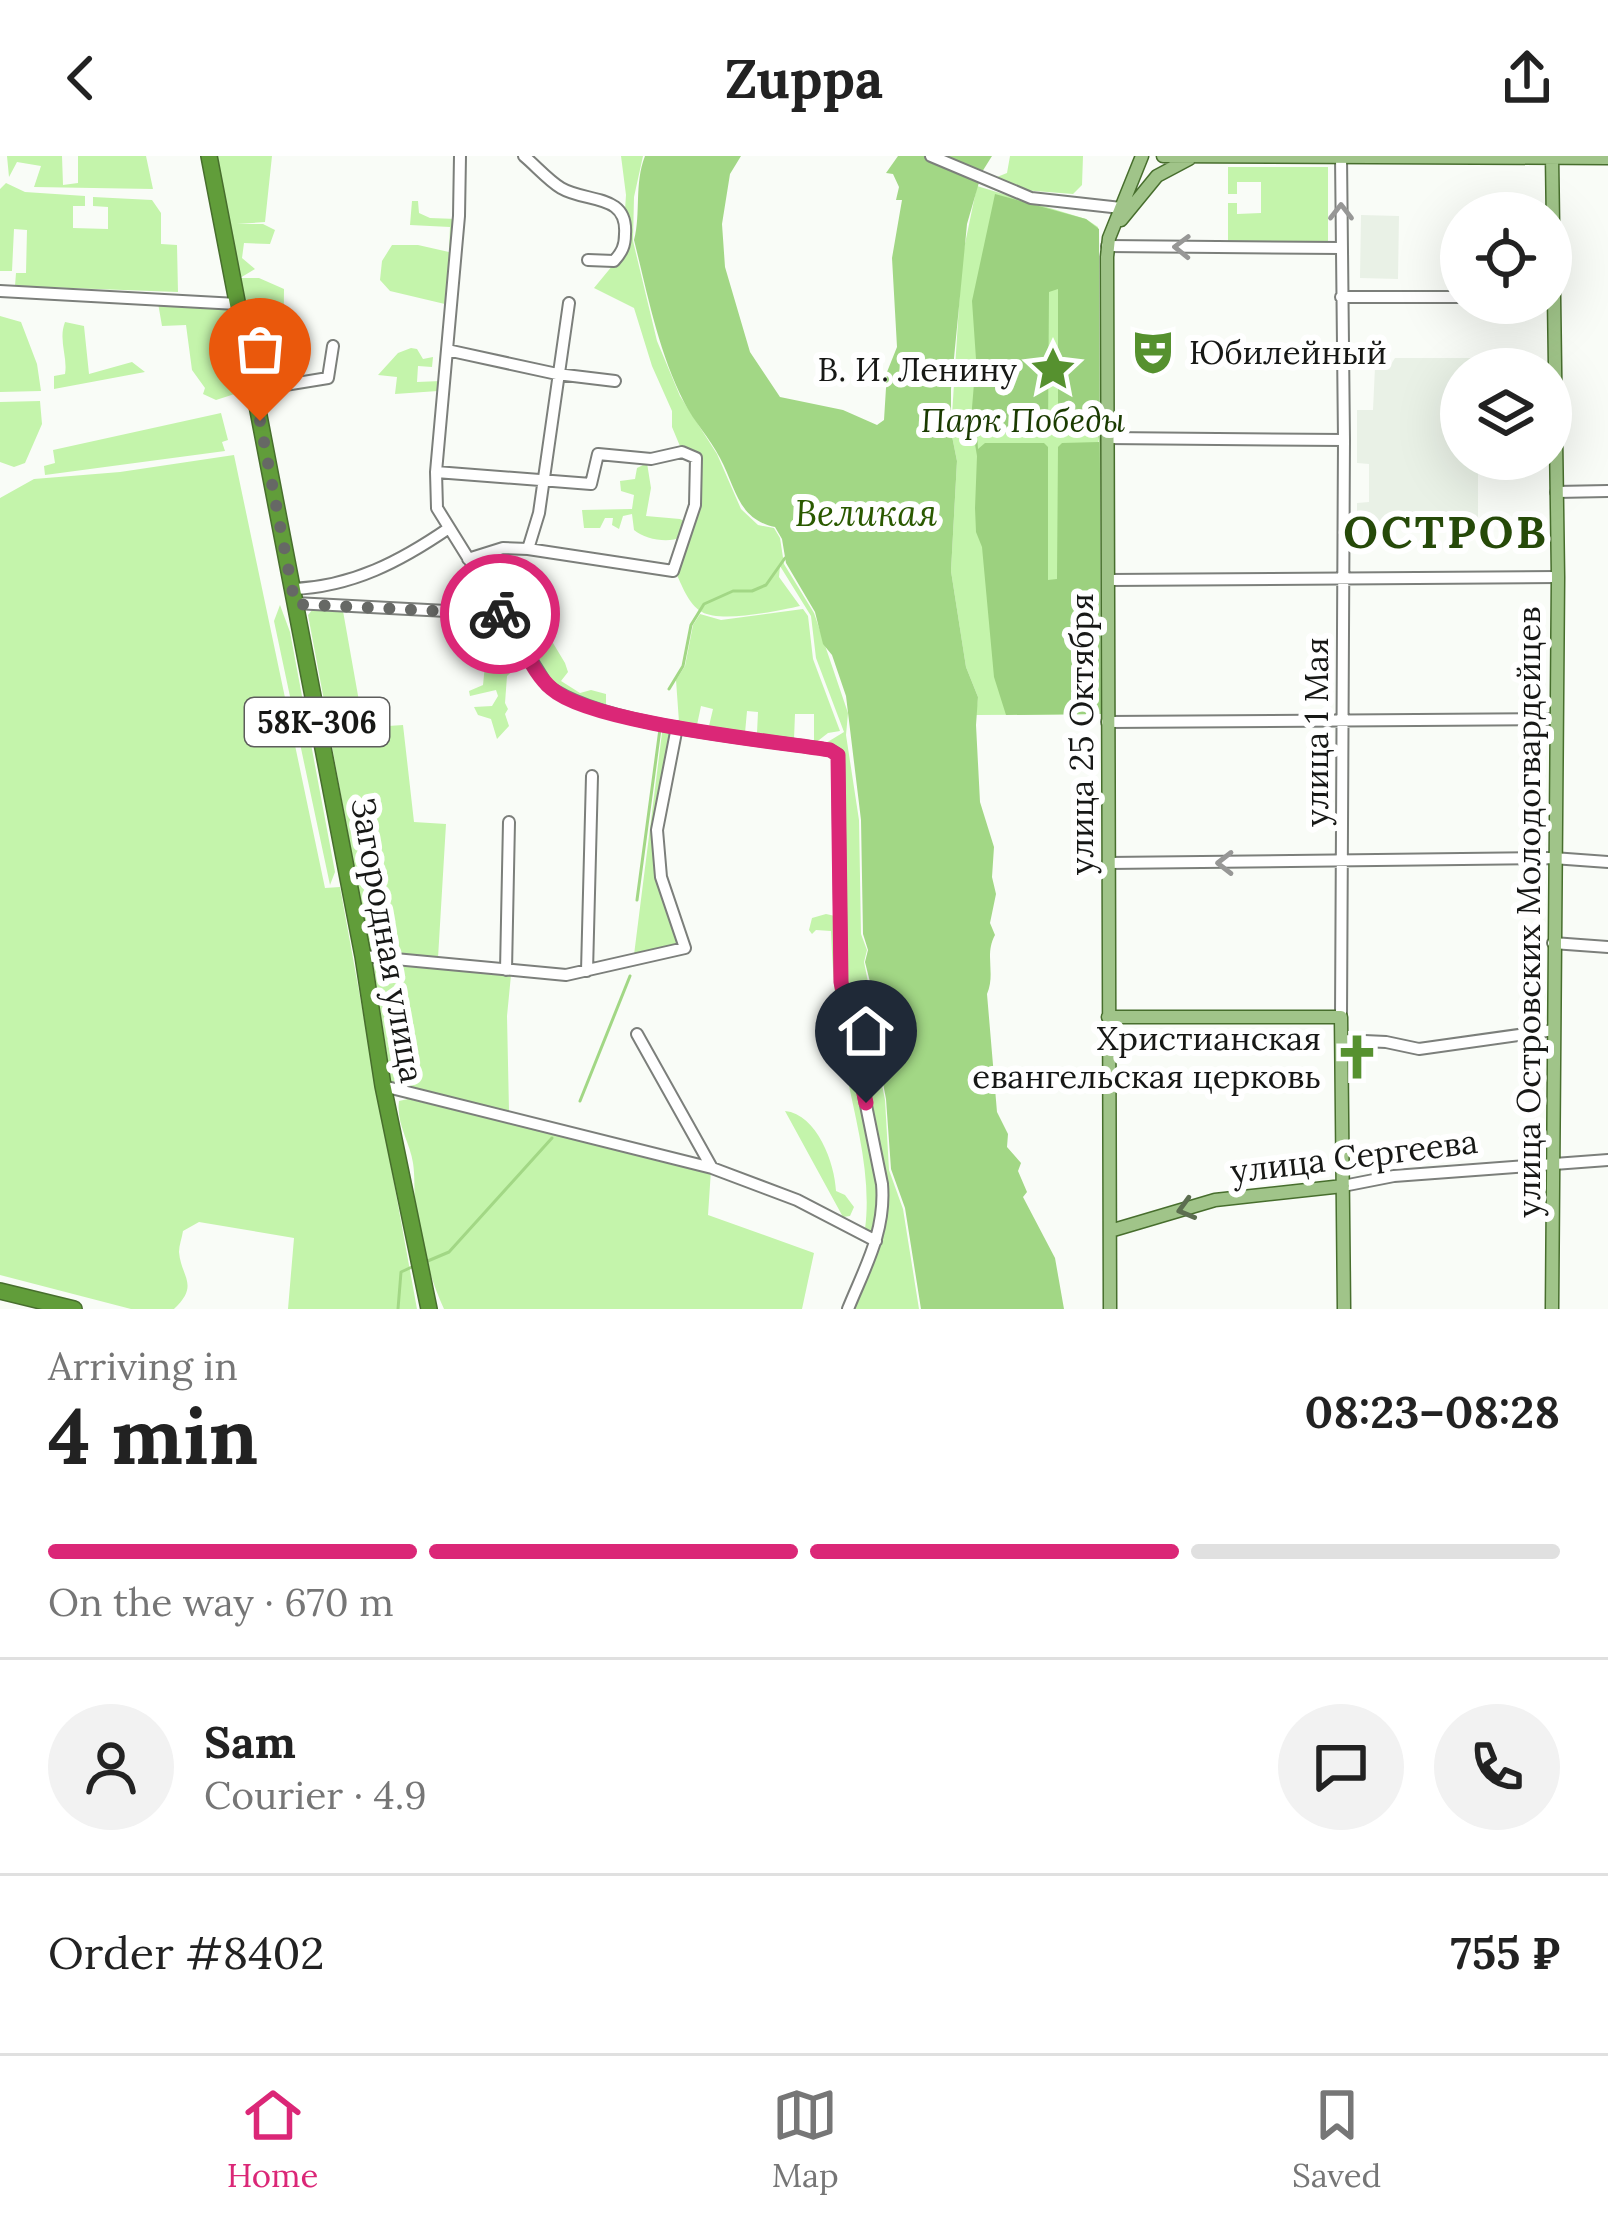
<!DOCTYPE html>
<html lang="en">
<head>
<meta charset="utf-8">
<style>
  :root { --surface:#fff; --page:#f2f2f2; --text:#222; --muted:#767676; --line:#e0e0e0; --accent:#db2777 }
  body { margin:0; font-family:Lora,serif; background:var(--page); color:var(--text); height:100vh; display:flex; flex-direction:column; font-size:45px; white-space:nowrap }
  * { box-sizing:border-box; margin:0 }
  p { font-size:39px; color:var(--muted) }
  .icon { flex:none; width:66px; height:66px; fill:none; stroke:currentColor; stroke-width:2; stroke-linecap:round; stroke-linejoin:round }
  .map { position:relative; height:1153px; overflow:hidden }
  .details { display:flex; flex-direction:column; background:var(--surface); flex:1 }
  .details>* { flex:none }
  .controls { position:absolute; left:1440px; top:36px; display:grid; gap:24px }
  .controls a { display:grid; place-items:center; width:132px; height:132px; border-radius:50%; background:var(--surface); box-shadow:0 12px 48px #0002; font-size:60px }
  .pin { position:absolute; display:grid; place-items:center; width:102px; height:102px; color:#fff; margin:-123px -51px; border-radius:50% 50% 50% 0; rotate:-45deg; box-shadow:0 0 12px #0007 }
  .pin .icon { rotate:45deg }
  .courier { position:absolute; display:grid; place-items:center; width:120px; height:120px; margin:-60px; border:9px solid #db2777; border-radius:50%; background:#fff; color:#222; box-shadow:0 3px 15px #0007 }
  .overview em { font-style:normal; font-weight:700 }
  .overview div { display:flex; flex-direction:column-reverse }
  .overview { display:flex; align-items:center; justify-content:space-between; height:204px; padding:0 48px }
  h1 { font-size:78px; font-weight:700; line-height:90px }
  .bar { display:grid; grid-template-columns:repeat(4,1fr); gap:18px 12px; align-content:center; height:144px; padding:0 48px }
  .bar i { height:15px; border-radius:9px; background:var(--line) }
  .bar .on { background:var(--accent) }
  .bar p { grid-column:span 4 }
  .line { display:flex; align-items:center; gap:30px; padding:0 48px; border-top:3px solid var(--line) }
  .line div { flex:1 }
  .round { display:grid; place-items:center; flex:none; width:126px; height:126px; border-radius:63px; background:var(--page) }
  header { display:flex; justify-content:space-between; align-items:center; height:156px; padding:0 48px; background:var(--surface); font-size:54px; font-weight:700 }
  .tabs { display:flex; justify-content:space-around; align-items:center; height:168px; border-top:3px solid var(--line); background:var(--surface); font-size:33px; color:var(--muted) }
  .tabs a { display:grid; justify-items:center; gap:6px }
  .tabs .on { color:var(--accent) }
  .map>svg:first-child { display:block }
  .built { fill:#e9f1e6 }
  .green { fill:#c4f4ab }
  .forest { fill:#9cd17f; fill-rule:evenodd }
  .water { fill:#a2d785 }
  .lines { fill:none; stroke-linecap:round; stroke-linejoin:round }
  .stream { stroke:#a2d785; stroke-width:3 }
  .minor-casing { stroke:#7c7f7b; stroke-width:14 }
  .major-casing { stroke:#476e2d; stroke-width:15 }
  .highway-casing { stroke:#476e2d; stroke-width:18 }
  .minor { stroke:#fff; stroke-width:10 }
  .major { stroke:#a0c489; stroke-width:12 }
  .highway { stroke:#619d3a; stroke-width:15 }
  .oneway { stroke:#979796 }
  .oneway2 { stroke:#5c6e50 }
  .done { stroke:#666865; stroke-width:12; stroke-dasharray:0 21.6 }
  .route { stroke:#db2777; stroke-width:15 }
  .labels { text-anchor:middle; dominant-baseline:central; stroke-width:12; stroke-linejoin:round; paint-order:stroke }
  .shield { fill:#fff; stroke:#5d5d5c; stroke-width:3 }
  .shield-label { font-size:30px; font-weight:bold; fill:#171816 }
  .poi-label { font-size:33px; fill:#171816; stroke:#fff; text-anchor:end }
  .park-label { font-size:33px; font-style:italic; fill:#1a3b00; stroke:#fff }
  .street-label { font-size:33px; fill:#171816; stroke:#fff }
  .water-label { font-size:36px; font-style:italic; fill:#2a5900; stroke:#fff }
  .district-label { font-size:45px; font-weight:bold; letter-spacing:3px; fill:#264a09; stroke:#fff }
</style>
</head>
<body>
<header><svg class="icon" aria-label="back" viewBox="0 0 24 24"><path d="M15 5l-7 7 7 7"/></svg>Zuppa<svg class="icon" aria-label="share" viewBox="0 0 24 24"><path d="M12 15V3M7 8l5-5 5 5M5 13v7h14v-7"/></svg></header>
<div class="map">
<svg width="1608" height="1153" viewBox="0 0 1608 1153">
  <rect width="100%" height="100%" fill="#f9fcf7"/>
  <path class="built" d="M1361,59l38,1 -1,63 -38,-1z
    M1395,202h85v11h-19v90h17v63h-108v-8h-13v-11l12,-1v-38l-12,-1v-53h16l2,-43 15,-1z"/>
  <path class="green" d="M7,0h55l1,29 15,-2v-27h68l7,33 -119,-2 7,-21 -24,-4 -8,15z
    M210,0h62l-7,66 -28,2h26l12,6 -5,14 -26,-1 -2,15 13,11 -15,9h19l25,11 -1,98 -21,6z
    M621,0h22l-9,41 -1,44 24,100 23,55 37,58 24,55 17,16 16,3 6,10 4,26 30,49 34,100 -2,22 13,85 2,114 6,16 -3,12 4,20 -2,22 19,96 4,70 14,39 16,100h-68l32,-76 4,-22 -44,-229 -4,-227 -18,-9 23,-14 -28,-74 -5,-42 -31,-50 -1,11 21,29c-22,5 -79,17 -98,6 -14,-8 -20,-27 -27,-41l22,-65 1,-48 -16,-7 -10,-24v-16l-20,-45 -18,-58 -40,-20 28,-34 4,-59z
    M1010,0h73l-1,29 -9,9 -50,-4 -26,-13 10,-4z
    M1228,11h100v74h-100v-38h9v11l24,-1v-31h-24v12h-9z
    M6,27l19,9 60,4v10h-12v22l35,1v-22l-15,-1v-9l59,3 9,13v31l16,1 1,47 -163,-6 1,-13h10l1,-43 -13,-1 -2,42h-12v-82z
    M977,30l109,33 12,8 1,487 -123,1 2,-18 -12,-30 -15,-96 6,-110 -6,-30 11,-173z
    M412,45h6l1,12 11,5 27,1 -8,86 -59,-14 -10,-11 2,-19 10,-16h26l31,7 1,-25 -40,-2z
    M158,147l66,1c13,19 16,63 20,87l-28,9 -13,-6 2,-6 -13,-18 -6,-45 -24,1z
    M0,160l21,6 16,42 4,27 -41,1z
    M65,166l19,4 5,48 43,-12 13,10 -91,17v-13l11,-2c3,-17 -7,-34 0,-52z
    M411,192l6,1 6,10 10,-2 -1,10 -14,-1 -1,16 24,-1 -3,10 -43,3 2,-17 -19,-2 20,-22z
    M40,245l2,23 -17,39 -11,4 -14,-5v-60z
    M221,257l7,27 -6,2 3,9 -180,24 -1,-9 11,-3 -2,-13z
    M234,299l91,433 15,-1 77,422h-129l6,-71 -95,-16 -16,9c-1,7 -4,14 -4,21 2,25 21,33 -5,57h-43l-131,-34v-777l34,-19 86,-7z
    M647,307l4,25 -5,28 34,3 4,2 -3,16c-13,7 -36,2 -47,-7l-2,-16 -9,2 -4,13 -7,-4 1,-7h-8l-5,10h-16l-2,-18 50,-1 2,-14 -13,-4 -1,-10 15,-2 2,-11z
    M280,449l10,27 45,240 -5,13 -56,-264z
    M313,453l30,2 19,107 -28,1 -8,-8 -18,-96z
    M803,453l5,7 5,43 27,72 -12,2 -14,11v-30h-19l-1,25 -37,-6 1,-21 -11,-1 -2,22 -36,-7 4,-17 -12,-3 -4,19 -18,-3 -3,-42 9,-14 8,-41 7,-11 21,6z
    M535,457l30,50 3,9 -7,9 19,12 11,-3 15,4v13l-39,-9 -19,-15 -39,-63z
    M490,490l11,11 23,4 -17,15 -2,27 3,6 -3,5 4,12 -12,13 -6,-20 -13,-4 -4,-8 18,-1 6,-10 -2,-6 -26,6 -1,-5 14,-6 2,-20 -12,-2 10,-16z
    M403,569l11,97 32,2 -8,134 -68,-6 -41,-222z
    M663,569l12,3 -19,101 3,48 24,69 -49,9z
    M826,758l9,2 4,65 40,204 3,27 -9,21 -8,-4c7,-52 -9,-107 -19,-158 -10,-46 -13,-93 -15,-140l-15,-1 -4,4 -3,-4 3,-12z
    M373,806l138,13 -4,41 2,95 -118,-29z
    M408,943l303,71 -3,45 106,38 -12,56h-358c-15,-32 -25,-74 -29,-109 -1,-11 0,-24 -2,-37 -3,-21 -17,-39 -14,-62z
    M785,955c32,3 50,53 51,80l9,4 9,12 -4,9 -7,1z"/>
  <path class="forest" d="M995,38l91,25 13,10 2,485 -95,1 -12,-38 -12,-130 -6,-15 -1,-24 2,-52 -6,-36 5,-61 -4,-58zM1058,133v142l4,4 36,-1 1,8 -37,1 -4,4 -1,132 -9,1v-133l-4,-4h-59l-7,6 -1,-17 67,3 4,-5 1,-138z"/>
  <path class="water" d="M645,0h96l-11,18 -8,50 3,43 25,85 30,45 63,13 34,15 7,-5 3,-48 10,-25 -5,-89 10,-58h-6l3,-13 -6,-13 -7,-1 12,-17h94l-10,16 -15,52 -16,165v42l6,30 -6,110 15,96 12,30 -2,28 4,77 14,45 -2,30 4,17 -6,29 5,12c-11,20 1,38 -8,59l10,118 11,22 -1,13 14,16 -3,8 9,21 -4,5 32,61 9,51h-143l-16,-101 -14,-39 -5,-70 -18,-96 2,-21 -5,-20 3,-12 -5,-16 -2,-114 -15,-124 -14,-41 -9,-11 -8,-32 -29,-49 -4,-24 -7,-12c-38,-8 -39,-40 -55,-69 -10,-20 -26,-36 -36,-56 -26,-52 -36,-106 -50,-162 7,-27 0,-56 11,-84z"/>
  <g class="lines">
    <path class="stream" d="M669,533l14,-23 8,-41 13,-21 29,-13h19l14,-6 19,-27
      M637,744l23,-171
      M580,945l50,-125
      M423,1107l26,-11 103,-114
      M398,1153l3,-37 13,-6"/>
    <g class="minor-casing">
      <path id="minor" d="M460,0l-1,60 -23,256 1,36 110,177c53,41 212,54 283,65l8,5 3,227 41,202c4,47 -17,83 -34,125
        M524,0c12,10 24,24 37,32 25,15 67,5 64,46 0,12 -3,18 -11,27l-26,-1
        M931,0l100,42 90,10
        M1341,0l3,284 -3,577
        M1107,90l234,2
        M0,135l237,13
        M1341,141h120
        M447,194l110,24 58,7
        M254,234l74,-12 5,-32
        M1107,282l237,2
        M436,316l155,12 7,-30 53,5 31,-7 14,6 -1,47 -22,66 -145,-22 -25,-1 -35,11
        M1556,336l52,-1
        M528,393l11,-36 30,-210
        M1108,424l450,-3
        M292,433c60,-2 109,-28 157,-61
        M295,447l208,11
        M1107,566l448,-3
        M1108,707l445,-5 55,4
        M1553,787l55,4
        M363,800l203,19 119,-27 -24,-71 -4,-47 20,-103
        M506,814l3,-148
        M587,815l5,-195
        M637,878l75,134
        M1342,884l44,2 33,7 135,-19
        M383,930l329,82 85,32 79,41
        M1343,1030l51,-10 214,-16"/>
    </g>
    <g class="major-casing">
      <path id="major" d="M1163,0l445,2
        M1552,0l6,421 -6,732
        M1121,64l36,-44 32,-17
        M1108,861h233l3,292
        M1110,1075l105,-31 128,-14
        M1110,1153l-3,-1052 2,-19 33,-82"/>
    </g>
    <g class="highway-casing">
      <path id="highway" d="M209,0l154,800 20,130 46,223
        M0,1135l74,18"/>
    </g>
    <use href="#minor" class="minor"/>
    <use href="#major" class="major"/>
    <use href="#highway" class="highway"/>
  </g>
  <defs><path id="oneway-chevron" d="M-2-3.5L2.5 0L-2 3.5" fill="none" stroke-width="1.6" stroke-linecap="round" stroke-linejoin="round" transform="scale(3)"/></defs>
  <g class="oneway">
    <use href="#oneway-chevron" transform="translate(1341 56) rotate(-90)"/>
    <use href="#oneway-chevron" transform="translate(1182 91) rotate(-179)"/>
    <use href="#oneway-chevron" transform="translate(1225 707) rotate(180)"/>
  </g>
  <use class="oneway2" href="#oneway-chevron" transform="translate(1186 1053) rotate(164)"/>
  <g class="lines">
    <path class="done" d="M260,265l35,183 205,10"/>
    <path class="route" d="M500,458c21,20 29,56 52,75 38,34 220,52 278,61l8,5 3,227 25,121"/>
  </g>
  <defs>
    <g id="theatre-bare" transform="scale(3.6)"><path d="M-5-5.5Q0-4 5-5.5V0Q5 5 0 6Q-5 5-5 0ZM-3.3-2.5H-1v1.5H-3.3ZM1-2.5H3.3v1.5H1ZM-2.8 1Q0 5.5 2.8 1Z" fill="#56912f" stroke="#fff" stroke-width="2.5" paint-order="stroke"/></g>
    <g id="sight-bare" transform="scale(3.6)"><path d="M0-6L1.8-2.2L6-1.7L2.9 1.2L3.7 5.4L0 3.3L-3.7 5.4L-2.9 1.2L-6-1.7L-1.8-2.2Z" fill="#56912f" stroke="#fff" stroke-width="2.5" paint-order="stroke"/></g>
    <g id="church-bare" transform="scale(3.6)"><path d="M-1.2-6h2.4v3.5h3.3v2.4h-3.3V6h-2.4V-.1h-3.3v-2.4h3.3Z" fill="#56912f" stroke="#fff" stroke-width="2.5" paint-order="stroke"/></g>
  </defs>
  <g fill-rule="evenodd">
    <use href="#theatre-bare" x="1153" y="196"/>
    <use href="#sight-bare" x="1053" y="213"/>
    <use href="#church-bare" x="1357" y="901"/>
  </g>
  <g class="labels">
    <rect class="shield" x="245" y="542" width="144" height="48" rx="9"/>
    <g class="shield-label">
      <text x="317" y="566">58К-306</text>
    </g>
    <g class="poi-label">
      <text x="1189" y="196" text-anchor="start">Юбилейный</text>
      <text x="1017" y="213">В. И. Ленину</text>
      <text x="1321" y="882">Христианская<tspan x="1321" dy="38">евангельская церковь</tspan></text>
    </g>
    <g class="park-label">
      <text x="1023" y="264">Парк Победы</text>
    </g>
    <g class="street-label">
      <text transform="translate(1316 576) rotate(-90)">улица 1 Мая</text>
      <text transform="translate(1081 578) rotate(-90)">улица 25 Октября</text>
      <text transform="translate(1528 756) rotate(-90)">улица Островских Молодогвардейцев</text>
      <text transform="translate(388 784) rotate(80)">Загородная улица</text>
      <text transform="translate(1354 1000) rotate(-7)">улица Сергеева</text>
    </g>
    <g class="water-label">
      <text x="866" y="357">Великая</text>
    </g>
    <g class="district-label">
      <text x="1446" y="375">ОСТРОВ</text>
    </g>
  </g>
</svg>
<div class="controls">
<a><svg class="icon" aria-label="locate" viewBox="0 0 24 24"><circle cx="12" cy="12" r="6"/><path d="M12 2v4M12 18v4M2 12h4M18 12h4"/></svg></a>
<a><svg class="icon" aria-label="layers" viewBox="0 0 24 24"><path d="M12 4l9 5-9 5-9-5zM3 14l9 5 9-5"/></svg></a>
</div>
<div class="pin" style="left:260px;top:265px;background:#ea580c"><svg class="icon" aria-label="bag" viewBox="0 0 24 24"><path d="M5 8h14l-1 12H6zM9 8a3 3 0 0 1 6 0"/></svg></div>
<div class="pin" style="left:866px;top:947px;background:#1f2937"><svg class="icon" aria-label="home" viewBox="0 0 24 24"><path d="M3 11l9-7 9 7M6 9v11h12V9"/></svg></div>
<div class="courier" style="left:500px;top:458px"><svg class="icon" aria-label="bike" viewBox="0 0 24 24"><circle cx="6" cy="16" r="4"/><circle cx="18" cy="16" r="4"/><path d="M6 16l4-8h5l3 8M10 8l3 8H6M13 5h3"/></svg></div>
</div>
<section class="details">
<div class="overview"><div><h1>4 min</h1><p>Arriving in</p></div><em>08:23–08:28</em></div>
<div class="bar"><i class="on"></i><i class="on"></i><i class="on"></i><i></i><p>On the way · 670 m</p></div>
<div class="line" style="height:216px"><a class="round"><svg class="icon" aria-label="person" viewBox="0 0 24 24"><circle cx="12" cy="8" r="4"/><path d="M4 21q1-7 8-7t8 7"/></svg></a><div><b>Sam</b><p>Courier · 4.9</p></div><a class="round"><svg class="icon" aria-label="chat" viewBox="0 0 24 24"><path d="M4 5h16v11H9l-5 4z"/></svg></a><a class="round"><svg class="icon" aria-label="phone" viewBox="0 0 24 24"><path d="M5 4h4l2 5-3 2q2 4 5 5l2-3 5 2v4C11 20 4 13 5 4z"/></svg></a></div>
<div class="line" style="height:156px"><div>Order #8402</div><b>755 ₽</b></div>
</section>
<nav class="tabs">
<a class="on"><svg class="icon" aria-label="home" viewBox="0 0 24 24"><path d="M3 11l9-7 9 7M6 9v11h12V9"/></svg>Home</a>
<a><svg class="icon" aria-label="map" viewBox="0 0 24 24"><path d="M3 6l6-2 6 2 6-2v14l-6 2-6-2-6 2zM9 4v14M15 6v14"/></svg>Map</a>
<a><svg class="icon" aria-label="saved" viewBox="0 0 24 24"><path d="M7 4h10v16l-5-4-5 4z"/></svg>Saved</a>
</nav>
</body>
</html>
